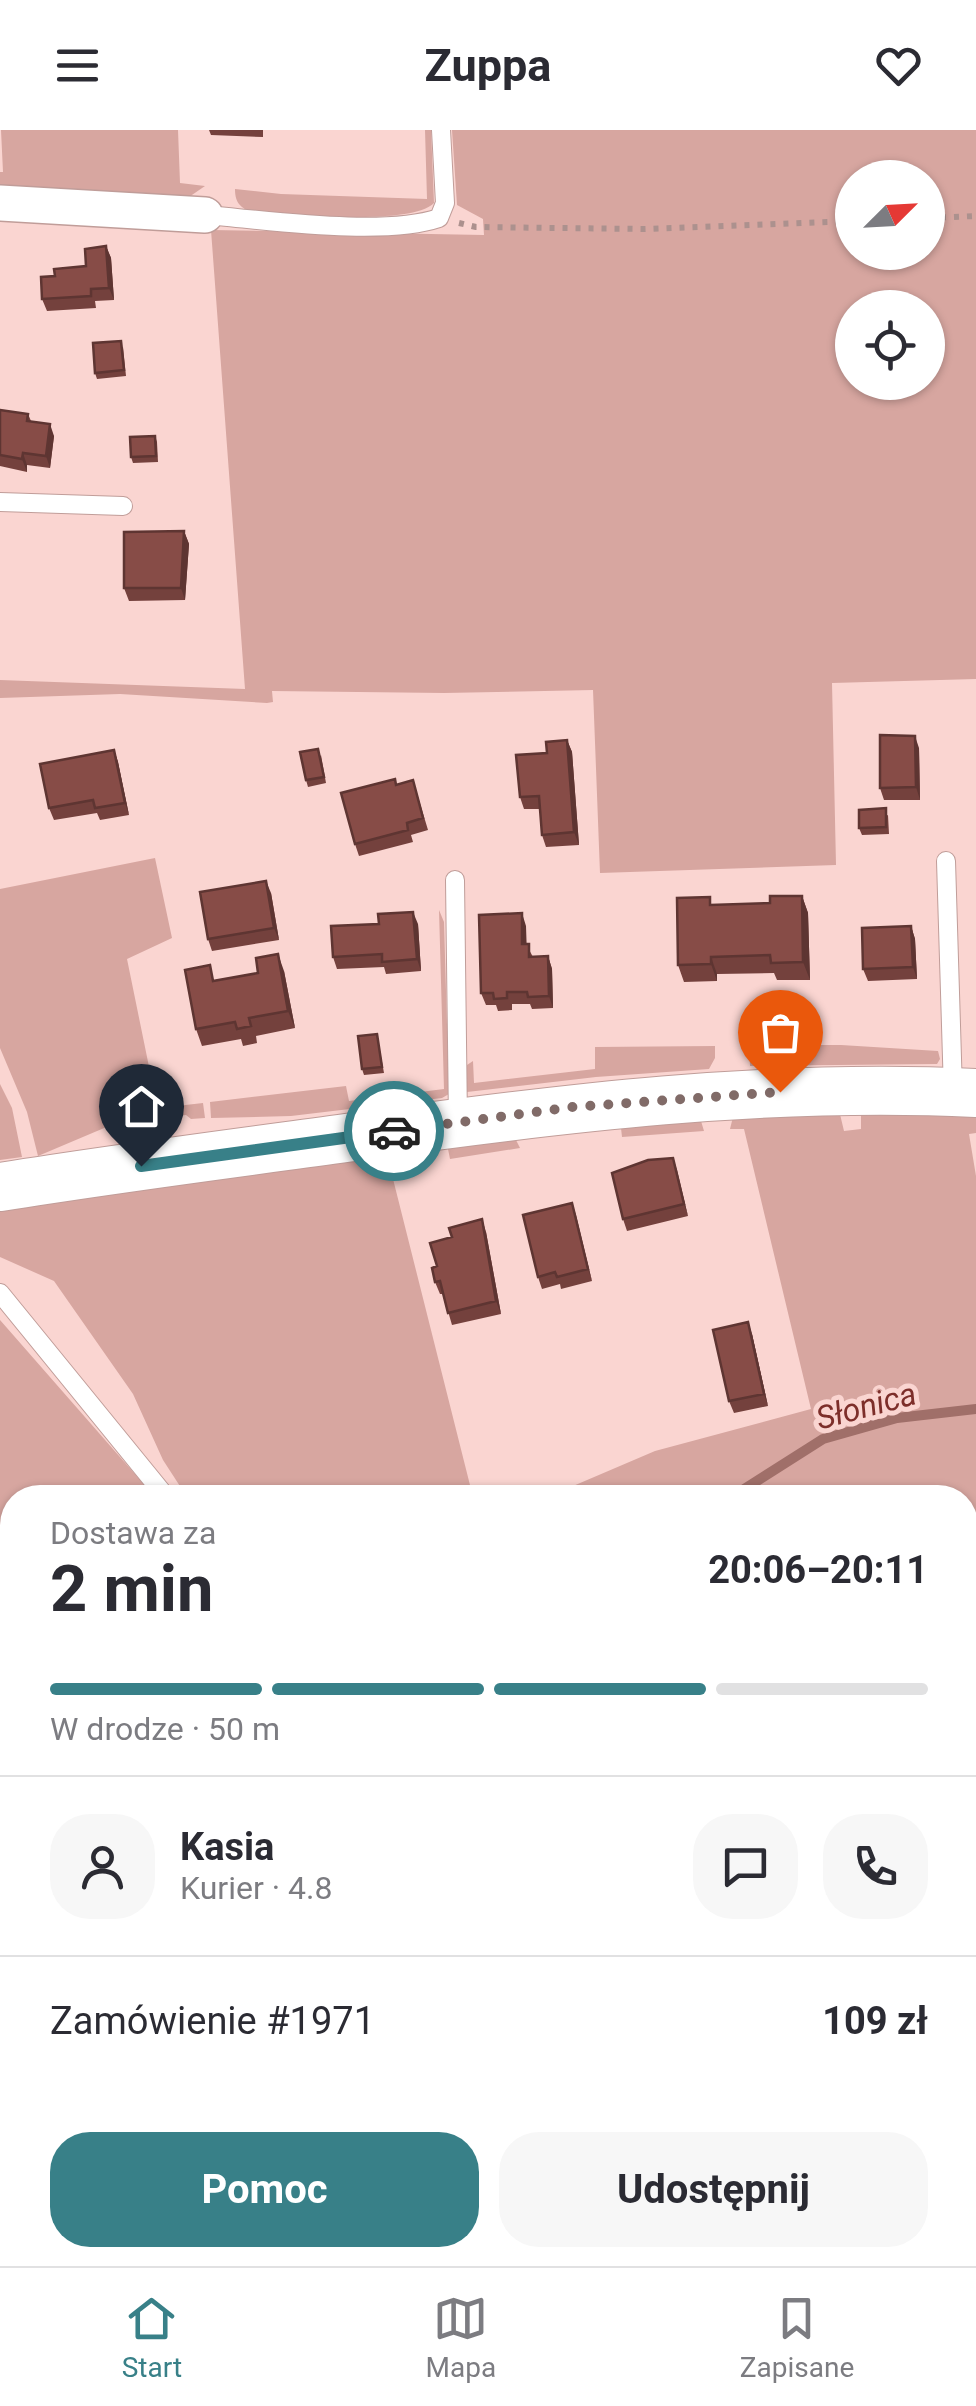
<!DOCTYPE html>
<html lang="pl">
<head>
<meta charset="utf-8">
<style>
  :root { --surface:#fff; --page:#f7f7f7; --text:#2b2b33; --muted:#7c7c81; --line:#e1e1e2; --accent:#388088 }
  body { margin:0; font-family:Roboto,sans-serif; background:var(--page); color:var(--text); height:100vh; display:flex; flex-direction:column; font-size:38px; white-space:nowrap }
  * { box-sizing:border-box; margin:0 }
  p { font-size:32px; color:var(--muted) }
  .icon { flex:none; width:55px; height:55px; fill:none; stroke:currentColor; stroke-width:2; stroke-linecap:round; stroke-linejoin:round }
  .map { position:relative; flex:1; overflow:hidden }
  .side { position:absolute; left:0px; top:1355px; width:978px; height:782px; display:flex; flex-direction:column; background:var(--surface); border-radius:40px 40px 0 0; box-shadow:0 2px 8px #0004 }
  .side>* { flex:none }
  .needle { width:65px; rotate:66deg }
  .fabs { position:absolute; left:835px; top:30px; display:grid; gap:20px }
  .fabs a { display:grid; place-items:center; width:110px; height:110px; border-radius:50%; background:var(--surface); box-shadow:0 2px 8px #0004; font-size:50px }
  .pin { position:absolute; display:grid; place-items:center; width:85px; height:85px; color:#fff; margin:-102px -42px; border-radius:50% 50% 50% 0; rotate:-45deg; box-shadow:0 0 10px #0007 }
  .pin .icon { rotate:45deg }
  .courier { position:absolute; display:grid; place-items:center; width:100px; height:100px; margin:-50px; border:8px solid #388088; border-radius:50%; background:#fff; color:#222; box-shadow:0 2px 12px #0007 }
  .headline em { font-style:normal; font-weight:700 }
  .headline div { display:flex; flex-direction:column-reverse }
  .headline { display:flex; align-items:center; justify-content:space-between; height:170px; padding:0 50px }
  h1 { font-size:65px; font-weight:700; line-height:75px }
  .bar { display:grid; grid-template-columns:repeat(4,1fr); gap:15px 10px; align-content:center; height:120px; padding:0 50px }
  .bar i { height:12px; border-radius:8px; background:var(--line) }
  .bar .selected { background:var(--accent) }
  .bar p { grid-column:span 4 }
  .line { display:flex; align-items:center; gap:25px; padding:0 50px; border-top:2px solid var(--line) }
  .line div { flex:1 }
  .round { display:grid; place-items:center; flex:none; width:105px; height:105px; border-radius:40px; background:var(--page) }
  .cta { display:flex; gap:20px; margin-top:auto; padding:20px 50px }
  .cta a { flex:1; height:115px; border-radius:40px; background:var(--accent); color:#fff; font-size:40px; font-weight:700; line-height:115px; text-align:center }
  .cta a+a { background:var(--page); color:var(--text) }
  header { display:flex; justify-content:space-between; align-items:center; height:130px; padding:0 50px; background:var(--surface); font-size:45px; font-weight:700 }
  .dock { display:flex; justify-content:space-around; align-items:center; height:140px; border-top:2px solid var(--line); background:var(--surface); font-size:28px; color:var(--muted) }
  .dock a { display:grid; justify-items:center; gap:5px }
  .dock .selected { color:var(--accent) }
  .map>svg:first-child { display:block }
  .green { fill:#d7a6a0; fill-rule:evenodd }
  .water { fill:#c98982; stroke:#a06f69; stroke-width:2.5 }
  .lines { fill:none; stroke-linecap:round; stroke-linejoin:round }
  .stream { stroke:#a06f69; stroke-width:10 }
  .lane-casing { stroke:#c09d99; stroke-width:20 }
  .street-casing { stroke:#c09d99; stroke-width:38 }
  .secondary-casing { stroke:#c09d99; stroke-width:50 }
  .path { stroke:#ac918e; stroke-width:6; stroke-dasharray:5 8; stroke-linecap:butt }
  .lane { stroke:#fff; stroke-width:18 }
  .street { stroke:#fff; stroke-width:35 }
  .secondary { stroke:#fff; stroke-width:48 }
  .wall { fill:#74413d }
  .shaded-wall { fill:#5e3532 }
  .building { fill:#874c47; stroke:#5e3532; stroke-width:2.5 }
  .done { stroke:#816b68; stroke-width:10; stroke-dasharray:0 18 }
  .route { stroke:#388088; stroke-width:12 }
  .labels { text-anchor:middle; dominant-baseline:central; stroke-width:10; stroke-linejoin:round; paint-order:stroke }
  .water-label { font-size:32px; font-style:italic; fill:#7d2e2a; stroke:#fad5d1 }
</style>
</head>
<body>
<header><svg class="icon" aria-label="menu" viewBox="0 0 24 24"><path d="M4 6h16M4 12h16M4 18h16"/></svg>Zuppa<svg class="icon" aria-label="heart" viewBox="0 0 24 24"><path d="M12 20l-8-8c-3-5 5-10 8-4 3-6 11-1 8 4z"/></svg></header>
<div class="map">
<svg width="976" height="2136" viewBox="0 0 976 2136">
  <rect width="100%" height="100%" fill="#fad5d1"/>
  <path class="green" d="M1,0h177l2,53 25,3 -16,11 -189,-3v-22h3z
    M425,0h6l3,73c-22,23 -144,11 -181,11 -12,-7 -18,-10 -18,-25l46,5 146,5z
    M452,0h524v549l-144,4 4,182 -236,8 -7,-183 -149,3 -172,-2 1,11 -6,1 -147,-9 -120,4v-18l245,9 -34,-459 273,5 -1,-16 -26,-14zM852,48h76v74h-76zM852,178h76v74h-76z
    M155,728l17,80 -45,21 29,142 12,6 35,-4 2,15 -14,1 -5,-4 -70,8 -78,33 -11,-44 -27,-64v-159z
    M439,780l5,12 5,172 -7,4 -151,18 -80,2 -1,-16 136,-16 3,15 95,-12z
    M841,915l97,6 2,8 -3,5 -187,2 -1,-21z
    M715,916v12l-6,11 -113,8 -129,15v-27l6,-4 1,22 121,-14v-22z
    M0,954l12,24 10,49 -22,3z
    M976,978v25l-7,1 7,42v716l-11,31v-425h-420l110,-47 156,-42 -67,-280h-14l4,-16 105,-3 5,21 17,-2v-16z
    M620,989l81,2 3,10 -82,6z
    M504,1002l12,8 4,8 -70,11 -3,-15z
    M420,1015l7,18 -36,8 82,326h-286l-24,-37 -30,-66 -79,-113 -54,-24v-53l130,-17 62,-4z
    M0,1190l155,177 -143,1v381l-12,-18z
    M12,1901v219l-12,12v-214z
    M965,1982l11,17v137h-29l-2,-11h20z
    M240,2125h57l8,11h-60z
    M492,2125h322l-36,11h-313z"/>
  <path class="water" d="M976,1762v237l-11,-17v-189z
    M12,2120v5h228l5,11h-245z
    M297,2125h195l-27,11h-160z"/>
  <g class="lines">
    <path class="stream" d="M723,1368l15,-5 85,-54 74,-21 79,-9
      M0,2027l12,-13"/>
    <g class="lane-casing">
      <path id="lane" d="M205,85c62,5 178,22 234,3l6,-15 -4,-73
        M0,372l123,4
        M946,731l7,230
        M455,750l3,242
        M0,1163l167,205"/>
    </g>
    <g class="street-casing">
      <path id="street" d="M0,73l205,12"/>
    </g>
    <g class="secondary-casing">
      <path id="secondary" d="M0,1057c118,-19 236,-34 354,-50 207,-29 412,-54 622,-44"/>
    </g>
    <path class="path" d="M928,88l48,-2
      M459,93l17,4 168,2 208,-8"/>
    <use href="#lane" class="lane"/>
    <use href="#street" class="street"/>
    <use href="#secondary" class="secondary"/>
  </g>
  <path class="wall" d="M209,0h54v7l-52,-2z
    M106,116l5,12 3,42 -19,1 1,7 -49,3 -5,-12 13,-23 31,-10z
    M123,217l3,29 -29,3 -2,-6z
    M0,280l28,4 3,7 23,15 -4,32 -23,-3v7l-27,-6z
    M155,306l2,6 1,20 -25,1 -2,-6z
    M184,401l5,13 -4,56 -56,1 -5,-13z
    M567,610l5,12 7,93 -33,2 -4,-12 -2,-26h-16l-4,-12z
    M919,618l1,52h-36l-4,-12z
    M114,620l4,12 11,53 -29,5 -3,-7 -43,7 -5,-12z
    M321,625l5,28 -18,4 -2,-7z
    M413,650l15,50 -17,5 2,7 -54,14 -4,-12 42,-59z
    M888,685l1,19 -27,1 -3,-7z
    M271,763l8,47 -67,11 -4,-12z
    M802,766l6,17 2,67h-33l-3,-7 -57,1v7l-33,1 -6,-17 34,-60 58,-2z
    M418,794l3,47 -35,3 -2,-7 -47,2 -4,-12z
    M526,796v18l7,13 15,-1 4,13 1,39 -21,1 -2,-5h-18v6l-14,1 -2,-6h-10l-5,-12z
    M911,796l4,13 2,40 -49,2 -5,-12z
    M284,841l11,57 -39,8 1,7 -14,3 -2,-7 -39,7 -6,-17 19,-48z
    M377,904l7,39 -20,2 -2,-6z
    M673,1028l15,58 -61,15 -4,-12z
    M572,1073l20,78 -31,8 -1,-5 -18,5 -4,-12z
    M486,1102l15,82 -49,11 -9,-31h-3l-5,-12 2,-16z
    M752,1204l16,72 -34,7 -5,-12z"/>
  <path class="shaded-wall" d="M106,116l5,12 3,42 -5,-12z
    M50,294l4,12 -4,32 -4,-12z
    M23,323l4,12v7l-5,-13z
    M184,401l5,13 -4,56 -4,-12z
    M915,606l4,12 1,52 -4,-13z
    M567,610l5,12 7,93 -5,-13z
    M114,620l4,12 11,53 -4,-12z
    M266,751l5,12 8,47 -5,-12z
    M802,766l6,17 2,67 -7,-18z
    M413,782l5,12 3,47 -4,-12z
    M522,783l4,13 1,30 -5,-12z
    M911,796l4,13 2,40 -4,-12z
    M278,824l6,17 11,57 -7,-17z
    M548,826l4,13 1,39 -4,-12z
    M711,827l6,17v7l-6,-17z
    M673,1028l4,12 11,46 -4,-12z
    M572,1073l4,12 16,66 -4,-12z
    M482,1089l4,13 15,82 -5,-13z
    M748,1192l4,12 16,72 -4,-12z"/>
  <path class="building" d="M106,116l3,42 -18,1v7l-49,3 -1,-22 14,-1 -1,-7 32,-3 -1,-17z
    M121,211l3,29 -29,3 -2,-30z
    M0,280l28,4 -1,7 23,3 -4,32 -23,-3 -1,6 -22,-4z
    M155,306l1,20 -25,1 -1,-20z
    M184,401l-3,57h-57v-56z
    M880,605l35,1 1,51 -36,1z
    M567,610l7,92 -32,3 -3,-39 -19,1 -4,-42 31,-2 -1,-11z
    M318,619l6,28 -18,3 -6,-28z
    M114,620l11,53 -30,5 -2,-8 -44,8 -9,-44z
    M395,649l1,6 17,-5 10,38 -16,5 1,7 -53,14 -14,-51z
    M886,678v19l-27,1v-18z
    M266,751l8,47 -66,11 -8,-47z
    M770,766h32l1,66 -32,1 -1,-8 -59,2v7l-33,1 -1,-67 33,-1v8l60,-2z
    M413,782l4,47 -35,3v-8l-49,3 -2,-31 48,-2 -1,-10z
    M522,783v31h7v13l19,-1 1,40 -21,1 -1,-5h-20v6l-13,1 -1,-6h-12l-2,-78z
    M911,796l2,41 -50,2 -1,-41z
    M278,824l10,57 -39,7 2,8 -14,3 -2,-7 -39,7 -11,-59 25,-5 3,16 45,-8 -2,-15z
    M377,904l5,33 -20,2 -4,-33z
    M673,1028l11,46 -61,15 -11,-46 36,-13z
    M572,1073l16,66 -31,8 -2,-5 -17,5 -15,-62z
    M482,1089l14,82 -48,12 -8,-32 -5,1 -3,-14 5,-2 -7,-23 22,-6 -3,-9z
    M748,1192l16,72 -35,7 -16,-71z"/>
  <g class="lines">
    <path class="done" d="M394,1001l179,-24 207,-15"/>
    <path class="route" d="M141,1036l253,-35"/>
  </g>
  <g class="labels">
    <g class="water-label">
      <text transform="translate(866 1276) rotate(-15)">Słonica</text>
    </g>
  </g>
</svg>
<div class="fabs">
<a><svg class="needle" viewBox="-14 -14 28 28"><path d="M0-13l5 13h-10z" fill="#e53935"/><path d="M0 13l5-13h-10z" fill="#7c7c81"/></svg></a>
<a><svg class="icon" aria-label="locate" viewBox="0 0 24 24"><circle cx="12" cy="12" r="6"/><path d="M12 2v4M12 18v4M2 12h4M18 12h4"/></svg></a>
</div>
<div class="pin" style="left:780px;top:962px;background:#ea580c"><svg class="icon" aria-label="bag" viewBox="0 0 24 24"><path d="M5 8h14l-1 12H6zM9 8a3 3 0 0 1 6 0"/></svg></div>
<div class="pin" style="left:141px;top:1036px;background:#1f2937"><svg class="icon" aria-label="home" viewBox="0 0 24 24"><path d="M3 11l9-7 9 7M6 9v11h12V9"/></svg></div>
<div class="courier" style="left:394px;top:1001px"><svg class="icon" aria-label="car" viewBox="0 0 24 24"><path d="M5 17H2v-5l4-1 3-4h7l3 4 3 1v5h-3M9 17h6M6 11h13"/><circle cx="7" cy="17" r="2"/><circle cx="17" cy="17" r="2"/></svg></div>
<section class="side">
<div class="headline"><div><h1>2 min</h1><p>Dostawa za</p></div><em>20:06–20:11</em></div>
<div class="bar"><i class="selected"></i><i class="selected"></i><i class="selected"></i><i></i><p>W drodze · 50 m</p></div>
<div class="line" style="height:180px"><a class="round"><svg class="icon" aria-label="person" viewBox="0 0 24 24"><circle cx="12" cy="8" r="4"/><path d="M4 21q1-7 8-7t8 7"/></svg></a><div><b>Kasia</b><p>Kurier · 4.8</p></div><a class="round"><svg class="icon" aria-label="chat" viewBox="0 0 24 24"><path d="M4 5h16v11H9l-5 4z"/></svg></a><a class="round"><svg class="icon" aria-label="phone" viewBox="0 0 24 24"><path d="M5 4h4l2 5-3 2q2 4 5 5l2-3 5 2v4C11 20 4 13 5 4z"/></svg></a></div>
<div class="line" style="height:130px"><div>Zamówienie #1971</div><b>109 zł</b></div>
<div class="cta"><a>Pomoc</a><a>Udostępnij</a></div>
</section>
</div>
<nav class="dock">
<a class="selected"><svg class="icon" aria-label="home" viewBox="0 0 24 24"><path d="M3 11l9-7 9 7M6 9v11h12V9"/></svg>Start</a>
<a><svg class="icon" aria-label="map" viewBox="0 0 24 24"><path d="M3 6l6-2 6 2 6-2v14l-6 2-6-2-6 2zM9 4v14M15 6v14"/></svg>Mapa</a>
<a><svg class="icon" aria-label="saved" viewBox="0 0 24 24"><path d="M7 4h10v16l-5-4-5 4z"/></svg>Zapisane</a>
</nav>
</body>
</html>
